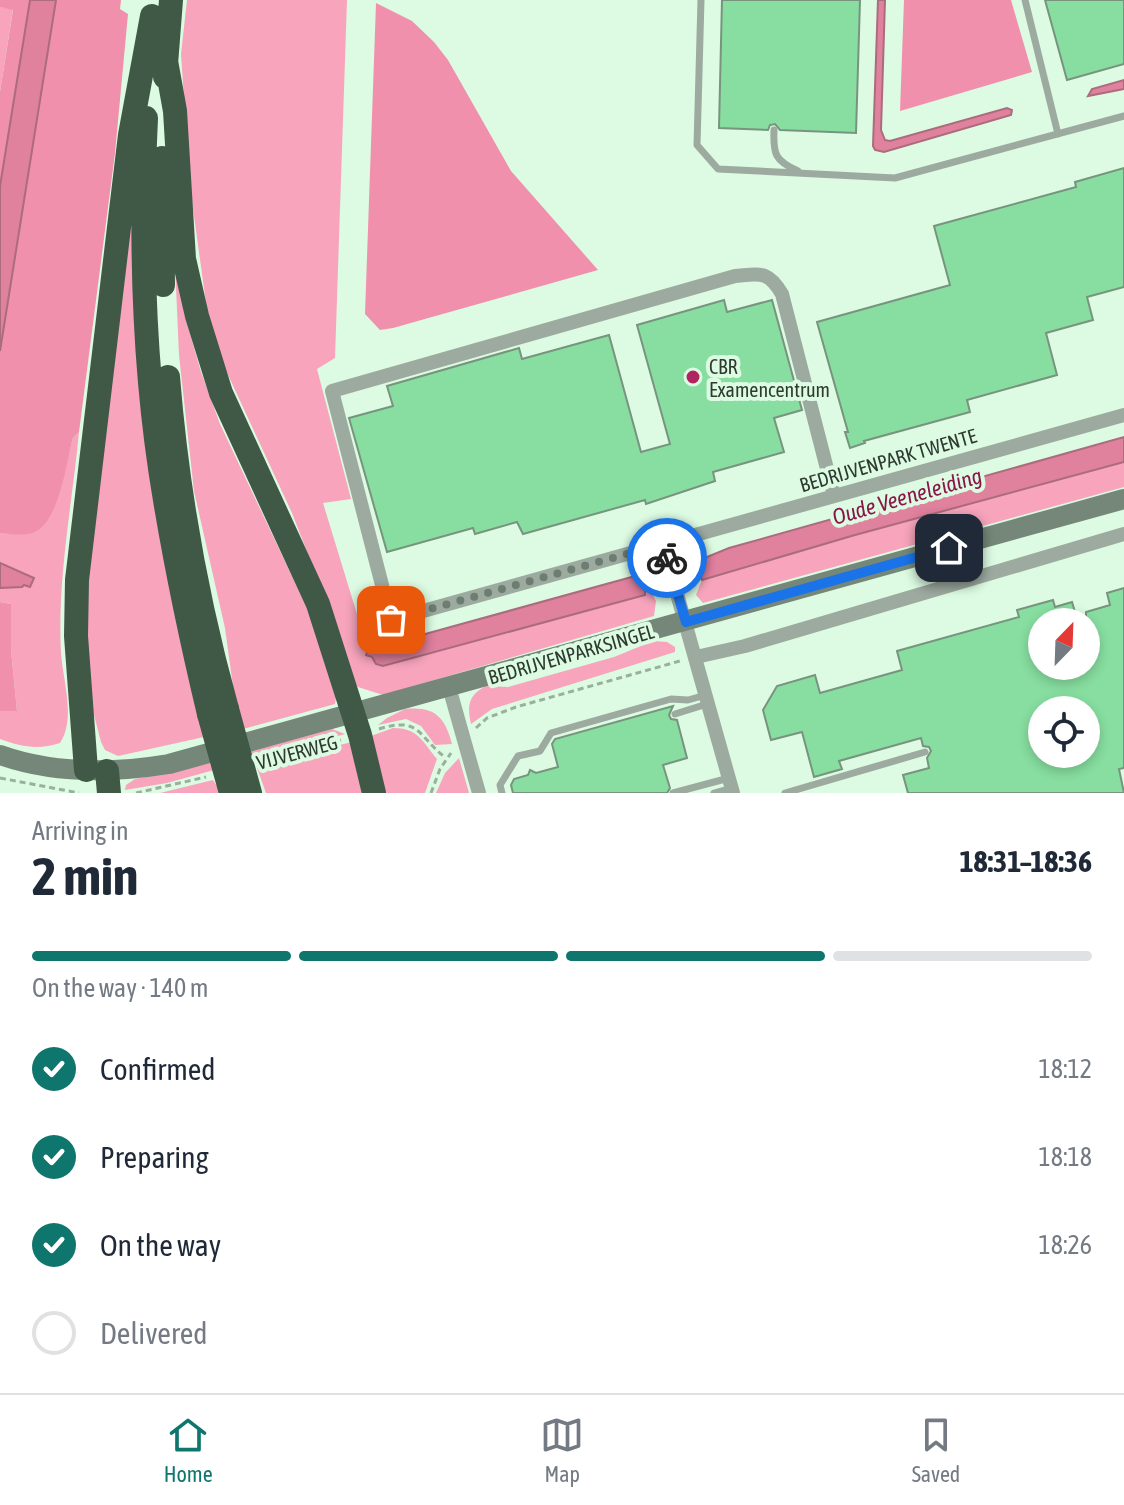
<!DOCTYPE html>
<html lang="en">
<head>
<meta charset="utf-8">
<style>
  :root { --surface:#fff; --page:#f2f2f3; --text:#1f2937; --muted:#747a83; --line:#e0e1e3; --accent:#0f766e }
  body { margin:0; font-family:"Asap Condensed",sans-serif; background:var(--page); color:var(--text); height:100vh; display:flex; flex-direction:column; font-size:30px; white-space:nowrap }
  * { box-sizing:border-box; margin:0 }
  p { font-size:26px; color:var(--muted) }
  .icon { flex:none; width:44px; height:44px; fill:none; stroke:currentColor; stroke-width:2; stroke-linecap:round; stroke-linejoin:round }
  .map { position:relative; height:793px; overflow:hidden }
  .drawer { display:flex; flex-direction:column; background:var(--surface); flex:1 }
  .drawer>* { flex:none }
  .needle { width:52px; rotate:23deg }
  .tools { position:absolute; left:1028px; top:608px; display:grid; gap:16px }
  .tools a { display:grid; place-items:center; width:72px; height:72px; border-radius:50%; background:var(--surface); box-shadow:0 4px 12px #0003; font-size:40px }
  .pin { position:absolute; display:grid; place-items:center; width:68px; height:68px; color:#fff; margin:-34px; border-radius:16px; box-shadow:0 4px 12px #0006 }
  .courier { position:absolute; display:grid; place-items:center; width:80px; height:80px; margin:-40px; border:6px solid #1a73e8; border-radius:50%; background:#fff; color:#222; box-shadow:0 2px 10px #0007 }
  .headline em { font-style:normal; font-weight:700 }
  .headline div { display:flex; flex-direction:column-reverse }
  .headline { display:flex; align-items:center; justify-content:space-between; height:136px; padding:0 32px }
  h1 { font-size:52px; font-weight:700; line-height:60px }
  .bar { display:grid; grid-template-columns:repeat(4,1fr); gap:12px 8px; align-content:center; height:96px; padding:0 32px }
  .bar i { height:10px; border-radius:6px; background:var(--line) }
  .bar .on { background:var(--accent) }
  .bar p { grid-column:span 4 }
  ol { padding:0 32px; list-style:none }
  li { display:flex; align-items:center; gap:24px; height:88px }
  li p { margin-inline-start:auto }
  li .icon { padding:8px; border-radius:50%; background:var(--accent); color:#fff; stroke-width:4 }
  li:last-child { color:var(--muted) }
  li i { width:44px; height:44px; border:4px solid var(--line); border-radius:50% }
  .dock { display:flex; justify-content:space-around; align-items:center; height:112px; border-top:2px solid var(--line); background:var(--surface); font-size:22px; color:var(--muted) }
  .dock a { display:grid; justify-items:center; gap:4px }
  .dock .on { color:var(--accent) }
  .map>svg:first-child { display:block }
  .green { fill:#f7a4bc }
  .forest { fill:#f090ad }
  .water { fill:#e0819e; stroke:#ab6c7d; stroke-width:2 }
  .building { fill:#87dea0; stroke:#78947e; stroke-width:2; fill-rule:evenodd }
  .lines { fill:none; stroke-linecap:round; stroke-linejoin:round }
  .path { stroke:#98b09c; stroke-width:3; stroke-dasharray:6 4; stroke-linecap:butt }
  .lane { stroke:#9daaa0; stroke-width:7 }
  .street { stroke:#9daaa0; stroke-width:14 }
  .secondary { stroke:#748778; stroke-width:20 }
  .highway { stroke:#3f5946; stroke-width:24 }
  .highway-bridge { stroke:#3f5946; stroke-width:24 }
  .done { stroke:#6c7e6f; stroke-width:8; stroke-dasharray:0 14.4 }
  .route { stroke:#1a73e8; stroke-width:10 }
  .poi-dot { fill:#b02460; stroke:#dcfbe2; stroke-width:3 }
  .labels { text-anchor:middle; dominant-baseline:central; stroke-width:8; stroke-linejoin:round; paint-order:stroke }
  .poi-label { font-size:20px; fill:#2f3b31; stroke:#dcfbe2; text-anchor:start }
  .street-label { font-size:20px; fill:#2f3b31; stroke:#dcfbe2 }
  .water-label { font-size:22px; font-style:italic; fill:#881648; stroke:#dcfbe2 }
</style>
</head>
<body>
<div class="map">
<svg width="1124" height="793" viewBox="0 0 1124 793">
  <rect width="100%" height="100%" fill="#dcfbe2"/>
  <path class="green" d="M187,0h160l-12,358 -18,11 34,130 -28,4 45,147 -2,5 18,11 261,-71v-5l5,-1 6,12 -2,15 -271,79 -25,-8 -9,-9 -33,-103 -24,-62 -69,-149 -16,-54 -17,-123 -9,-133z
    M0,7l13,2 -13,83z
    M132,139l5,70 67,528 -86,19 -13,-6 -4,-8 -10,-39 -7,-85z
    M173,219l11,94 17,59 19,52 87,184 30,83 -2,13 -92,25 -8,-28 -10,-73 -31,-137 -15,-136z
    M79,432c-7,73 -22,148 -18,221 2,28 15,66 -1,90 -22,7 -38,4 -60,-4v-28h17l-6,-61v-46l-11,-2v-14l22,-1 5,-12 -27,-12v-30l17,1 51,-77 5,-19z
    M1124,462v25l-421,116 -7,-8 6,-15 153,-45z
    M653,641l14,1 8,5v5l-183,57 -21,15c-4,-18 -3,-29 15,-38l22,1 106,-30z
    M405,709c30,-3 40,8 47,35l-17,1 -14,-19 -15,-7 -28,6 9,-7z
    M393,728c25,0 29,13 44,31l-12,34h-44l-10,-57z
    M332,729l13,5 -178,49 -42,7 1,-5 9,-6 51,-10z
    M352,742l16,51h-102l-10,-28z
    M459,758l10,35h-33l9,-20z
    M213,780l8,13h-61z"/>
  <path class="forest" d="M0,0h30l-30,186v-94l13,-82 -13,-3z
    M56,0h65l-1,9 8,5 -13,139 -36,279 -6,6c-7,25 -14,87 -41,95 -10,3 -22,1 -32,0v-182z
    M904,0h107l21,72 -132,39z
    M376,3l36,18 22,21 14,18 63,111 87,99 -205,58 -13,2 -15,-16z
    M0,602l11,2v46l6,61h-17z"/>
  <path class="water" d="M30,0h26l-56,351v-165z
    M878,0h7l-4,130 4,10 5,1 117,-33 5,2 -1,5 -127,37 -9,-2 -2,-4z
    M1124,80v9l-36,7 4,-7z
    M1124,437v25l-269,73 -153,45 -5,-19 32,-13z
    M0,563l34,15 -4,9 -6,-2 -2,2 -22,1z
    M639,575l3,5 5,-1 3,10 -5,1v5l-262,71 -7,-2 -4,-7 -6,-2 3,-9 20,-2z"/>
  <path class="building" d="M722,0h138l-4,133 -76,-3 -5,-6 -5,1 -2,5 -49,-2z
    M1045,0h79v64l-57,16z
    M1124,168v119l-37,10 6,23 -47,13 11,42 -90,25 3,12 -106,29 1,2 -15,5 -5,-16h3l-31,-110 133,-37 -16,-59 142,-39 -1,-5z
    M724,300l3,12 45,-12 30,110 -28,8 10,34 -71,20 2,9 -69,23 -1,-4 -122,34 -6,-12 -42,12 -2,-6 -86,24 -38,-134 44,-12 -6,-20 132,-38 3,11 87,-24 32,117 29,-8 -33,-119z
    M1124,588v180l-5,1 5,24h-216l-5,-18 26,-7 -2,-10 4,-7 -2,-4 -6,-1 -2,-8 -82,23 3,8 -28,8 -12,-45 -31,8 -8,-30 14,-24 38,-11 5,18 82,-23 -5,-19 122,-34 -2,-7 36,-10 2,7 17,-5 6,20h-36v44h44v-54l24,-7 -3,-12zM1042,710h44v44h-44z
    M673,706l-4,9 2,4 6,1 10,38 -24,7 7,23 -3,5h-154l-2,-8 3,-6 14,-4 2,-5 6,3 22,-6 -6,-23 3,-5z"/>
  <g class="lines">
    <path class="path" d="M476,728l11,-10 29,-11 164,-46
      M379,729c42,-13 38,7 67,29
      M263,761l78,-21
      M0,778l79,15
      M136,793l70,-16
      M431,793l9,-24 11,-16"/>
    <path class="lane" d="M701,0l-4,145 21,24 177,9 229,-62
      M1025,0l33,134
      M774,130c-1,24 1,31 24,41
      M675,714l32,-10
      M502,793l-2,-8 18,-29 22,-5 11,-18 120,-34 17,1 18,-5
      M673,793l56,-15
      M714,793l18,-5
      M785,793l140,-41"/>
    <path class="street" d="M834,496l-52,-202c-14,-24 -22,-20 -47,-18l-403,115 59,229 733,-205
      M663,544l70,249
      M696,657l49,-11 379,-112
      M449,687l30,106"/>
    <path class="secondary" d="M0,755c53,19 114,18 169,9l955,-265"/>
    <path class="highway" d="M166,61l9,50 9,148 13,57 24,77 97,211 42,131 14,58
      M165,77l6,-77
      M146,118c-6,125 -2,259 19,382 12,72 27,143 44,214
      M162,158l1,127
      M168,377c9,112 29,224 59,332
      M86,770l-10,-134 1,-56 53,-445 22,-119
      M107,771l2,22"/>
    <path class="highway-bridge" d="M227,709l23,84
      M209,714l22,79"/>
  </g>
  <g class="lines">
    <path class="done" d="M391,620l272,-76 4,14"/>
    <path class="route" d="M667,558l19,64 263,-74"/>
  </g>
  <circle class="poi-dot" cx="693" cy="377" r="8"/>
  <g class="labels">
    <g class="poi-label">
      <text x="709" y="366">CBR<tspan x="709" dy="23">Examencentrum</tspan></text>
    </g>
    <g class="street-label">
      <text transform="translate(888 460) rotate(-16)">BEDRIJVENPARK TWENTE</text>
      <text transform="translate(571 654) rotate(-16)">BEDRIJVENPARKSINGEL</text>
      <text transform="translate(297 752) rotate(-15)">VIJVERWEG</text>
    </g>
    <g class="water-label">
      <text transform="translate(907 496) rotate(-16)">Oude Veeneleiding</text>
    </g>
  </g>
</svg>
<div class="tools">
<a><svg class="needle" viewBox="-14 -14 28 28"><path d="M0-13l5 13h-10z" fill="#e53935"/><path d="M0 13l5-13h-10z" fill="#747a83"/></svg></a>
<a><svg class="icon" aria-label="locate" viewBox="0 0 24 24"><circle cx="12" cy="12" r="6"/><path d="M12 2v4M12 18v4M2 12h4M18 12h4"/></svg></a>
</div>
<div class="pin" style="left:391px;top:620px;background:#ea580c"><svg class="icon" aria-label="bag" viewBox="0 0 24 24"><path d="M5 8h14l-1 12H6zM9 8a3 3 0 0 1 6 0"/></svg></div>
<div class="pin" style="left:949px;top:548px;background:#1f2937"><svg class="icon" aria-label="home" viewBox="0 0 24 24"><path d="M3 11l9-7 9 7M6 9v11h12V9"/></svg></div>
<div class="courier" style="left:667px;top:558px"><svg class="icon" aria-label="bike" viewBox="0 0 24 24"><circle cx="6" cy="16" r="4"/><circle cx="18" cy="16" r="4"/><path d="M6 16l4-8h5l3 8M10 8l3 8H6M13 5h3"/></svg></div>
</div>
<section class="drawer">
<div class="headline"><div><h1>2 min</h1><p>Arriving in</p></div><em>18:31–18:36</em></div>
<div class="bar"><i class="on"></i><i class="on"></i><i class="on"></i><i></i><p>On the way · 140 m</p></div>
<ol>
<li><svg class="icon" aria-label="check" viewBox="0 0 24 24"><path d="M5 12l5 5 9-10"/></svg>Confirmed<p>18:12</p></li>
<li><svg class="icon" aria-label="check" viewBox="0 0 24 24"><path d="M5 12l5 5 9-10"/></svg>Preparing<p>18:18</p></li>
<li><svg class="icon" aria-label="check" viewBox="0 0 24 24"><path d="M5 12l5 5 9-10"/></svg>On the way<p>18:26</p></li>
<li><i></i>Delivered</li>
</ol>
</section>
<nav class="dock">
<a class="on"><svg class="icon" aria-label="home" viewBox="0 0 24 24"><path d="M3 11l9-7 9 7M6 9v11h12V9"/></svg>Home</a>
<a><svg class="icon" aria-label="map" viewBox="0 0 24 24"><path d="M3 6l6-2 6 2 6-2v14l-6 2-6-2-6 2zM9 4v14M15 6v14"/></svg>Map</a>
<a><svg class="icon" aria-label="saved" viewBox="0 0 24 24"><path d="M7 4h10v16l-5-4-5 4z"/></svg>Saved</a>
</nav>
</body>
</html>
